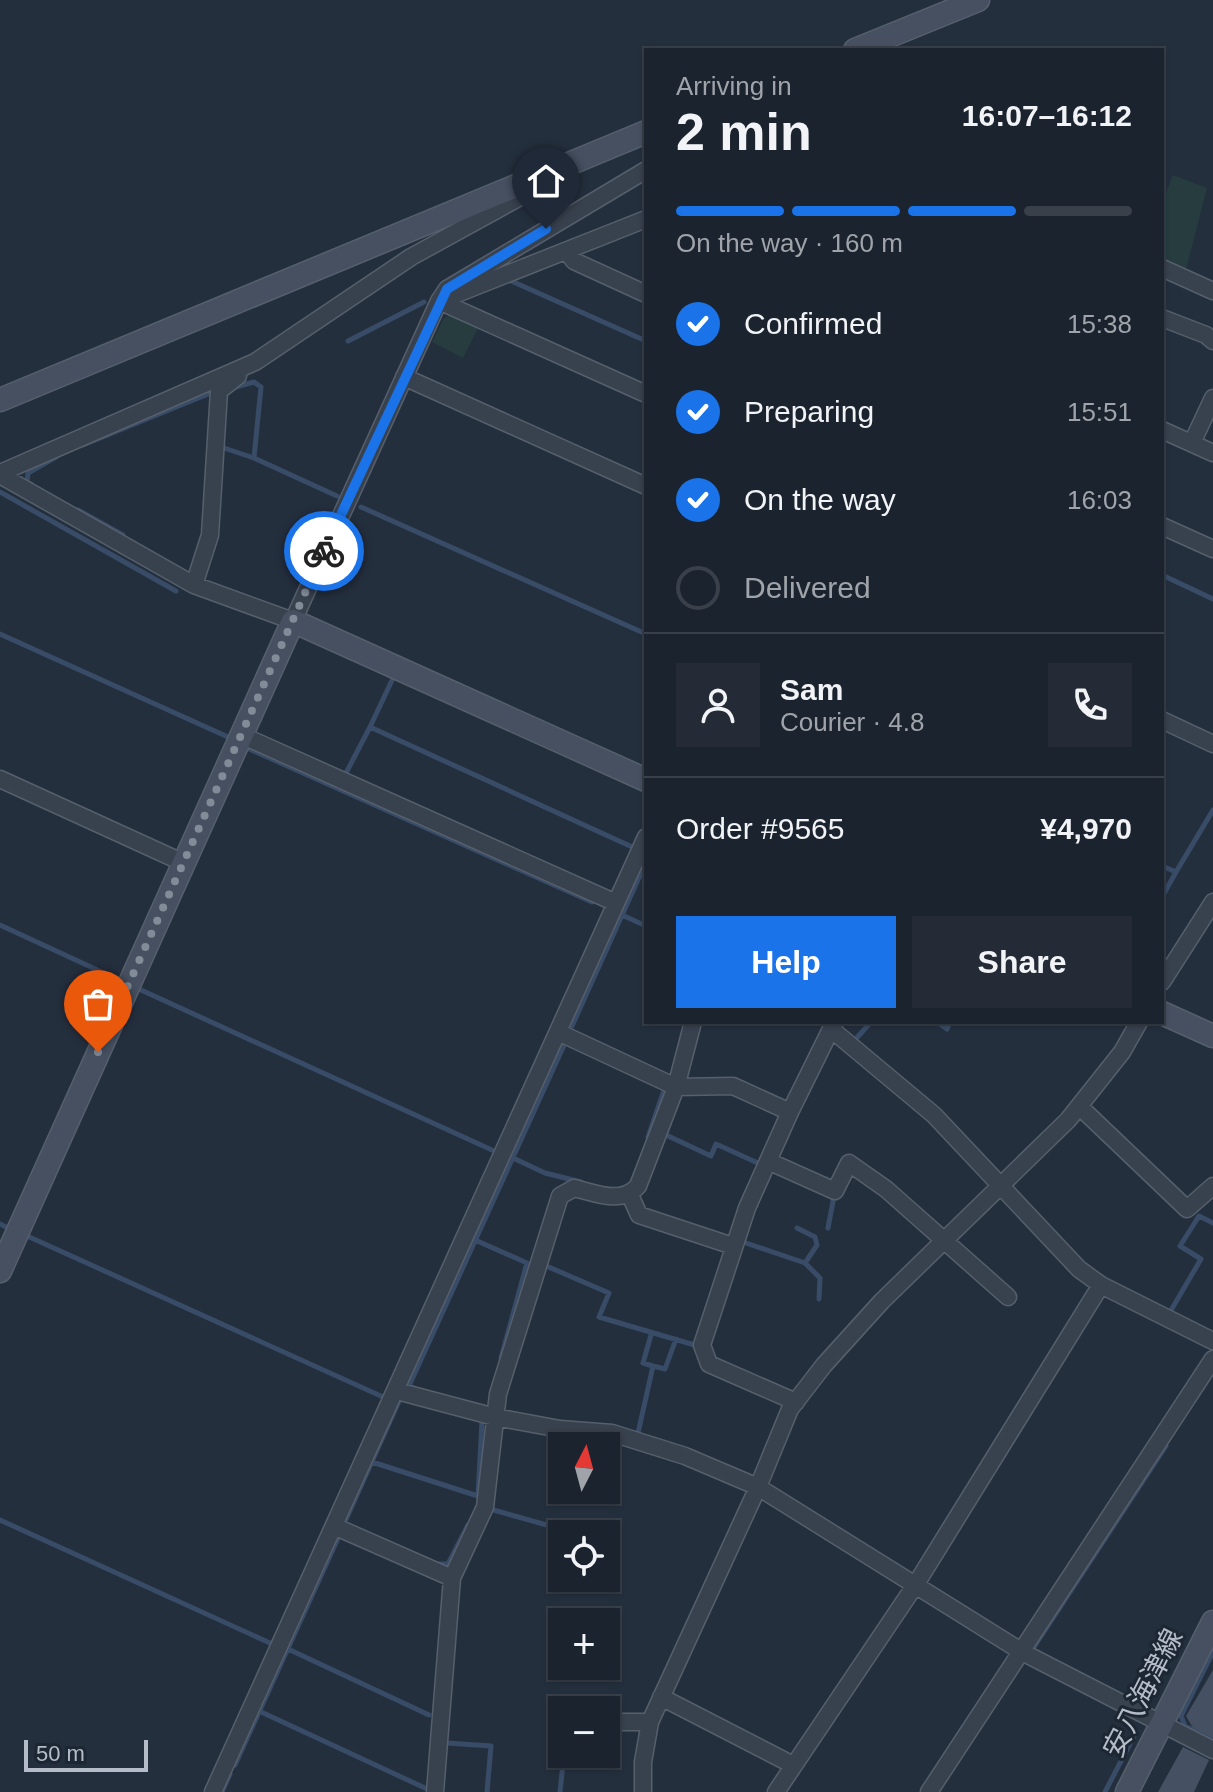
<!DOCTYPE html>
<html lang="en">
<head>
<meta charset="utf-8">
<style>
  :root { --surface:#1b232e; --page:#242b36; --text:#f1f3f6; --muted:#a0a4aa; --line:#39404a; --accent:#1a73e8 }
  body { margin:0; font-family:Helvetica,"Noto Sans JP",sans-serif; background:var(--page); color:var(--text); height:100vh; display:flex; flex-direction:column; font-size:30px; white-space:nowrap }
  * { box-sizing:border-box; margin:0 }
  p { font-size:26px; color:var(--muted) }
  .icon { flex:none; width:44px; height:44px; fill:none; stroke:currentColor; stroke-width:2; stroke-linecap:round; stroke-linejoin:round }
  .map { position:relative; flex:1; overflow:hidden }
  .details { position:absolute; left:644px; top:48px; width:520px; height:976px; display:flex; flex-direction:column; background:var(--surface); border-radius:0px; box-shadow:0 2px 6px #0004,0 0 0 2px var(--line) }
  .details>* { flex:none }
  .needle { width:52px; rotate:6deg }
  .tools { position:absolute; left:548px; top:1432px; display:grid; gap:16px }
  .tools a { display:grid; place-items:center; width:72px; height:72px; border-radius:0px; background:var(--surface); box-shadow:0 2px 6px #0004,0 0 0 2px var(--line); font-size:40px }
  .scale { position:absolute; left:24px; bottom:20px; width:124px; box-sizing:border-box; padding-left:8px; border:4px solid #b4bcc9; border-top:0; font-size:22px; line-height:28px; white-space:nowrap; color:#b4bcc9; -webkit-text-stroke:6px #1d2633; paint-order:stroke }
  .pin { position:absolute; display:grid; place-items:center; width:68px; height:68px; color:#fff; margin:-82px -34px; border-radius:50% 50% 50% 0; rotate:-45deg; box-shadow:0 0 8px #0007 }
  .pin .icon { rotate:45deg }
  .courier { position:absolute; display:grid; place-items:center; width:80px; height:80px; margin:-40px; border:6px solid #1a73e8; border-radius:50%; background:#fff; color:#222; box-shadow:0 2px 10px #0007 }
  .headline em { font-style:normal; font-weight:700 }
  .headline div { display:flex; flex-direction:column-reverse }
  .headline { display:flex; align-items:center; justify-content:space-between; height:136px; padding:0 32px }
  h1 { font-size:52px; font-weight:700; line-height:60px }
  .bar { display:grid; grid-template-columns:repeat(4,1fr); gap:12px 8px; align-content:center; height:96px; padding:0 32px }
  .bar i { height:10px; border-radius:6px; background:var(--line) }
  .bar .active { background:var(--accent) }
  .bar p { grid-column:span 4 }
  .line { display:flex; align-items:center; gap:20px; padding:0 32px; border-top:2px solid var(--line) }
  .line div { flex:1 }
  .round { display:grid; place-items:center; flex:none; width:84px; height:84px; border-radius:0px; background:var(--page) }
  ol { padding:0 32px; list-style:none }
  li { display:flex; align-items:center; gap:24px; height:88px }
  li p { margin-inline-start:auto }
  li .icon { padding:8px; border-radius:50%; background:var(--accent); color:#fff; stroke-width:4 }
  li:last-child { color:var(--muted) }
  li i { width:44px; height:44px; border:4px solid var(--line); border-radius:50% }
  .button { display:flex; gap:16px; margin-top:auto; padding:16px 32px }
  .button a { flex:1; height:92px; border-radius:0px; background:var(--accent); color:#fff; font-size:32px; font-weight:700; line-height:92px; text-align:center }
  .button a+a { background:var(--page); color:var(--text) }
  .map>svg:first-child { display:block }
  .green { fill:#263c3f }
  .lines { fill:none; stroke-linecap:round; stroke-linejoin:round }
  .stream { stroke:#394c67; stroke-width:5 }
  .building { fill:#455162 }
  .street-casing { stroke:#565f6c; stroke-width:19 }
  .secondary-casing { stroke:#565f6c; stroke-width:25 }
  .street { stroke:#38414e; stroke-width:16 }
  .secondary { stroke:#465061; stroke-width:22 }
  .done { stroke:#828b98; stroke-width:8; stroke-dasharray:0 14.4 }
  .route { stroke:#1a73e8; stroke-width:10 }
  .labels { text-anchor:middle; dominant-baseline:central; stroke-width:6; stroke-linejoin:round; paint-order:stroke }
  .street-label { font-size:28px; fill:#b4bcc9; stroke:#1d2633 }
</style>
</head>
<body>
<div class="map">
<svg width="1213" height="1792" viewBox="0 0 1213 1792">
  <rect width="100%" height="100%" fill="#242f3e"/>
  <path class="green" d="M1173,175l34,13 -22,85 -23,-10v-61z
    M454,314l25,12 -16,32 -31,-16 12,-24z"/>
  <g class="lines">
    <path class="stream" d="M509,280l137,61
      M348,341l76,-39
      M232,388l22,-6 7,5 -7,71
      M83,445l130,-53
      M221,447l33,11 83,38
      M31,484l-4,-2 1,-9 28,-16
      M0,492l176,99
      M361,507l285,127
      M78,510l45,25
      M1162,575l51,24
      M0,634l228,103
      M370,727l24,-51
      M247,748l345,154
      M346,773l24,-46 260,119
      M1162,866l14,6 -14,25
      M1176,872l37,-62
      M622,915l24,11
      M0,925l119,55
      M141,990l351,160
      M937,1022l10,7 3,-7
      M572,1026l74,-164
      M854,1041l17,-19
      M666,1135l45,21 5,-12 44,20
      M648,1137l15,-44
      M513,1158l32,15 36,9
      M0,1224l10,5
      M797,1228l18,9 2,8 -12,18
      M828,1228l6,-32
      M25,1235l358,162
      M475,1240l52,23 -26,95
      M740,1241l65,22 15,15 -1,21
      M544,1265l65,28 -10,24 99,29
      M1170,1312l31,-53 -21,-13 19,-30 14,7
      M653,1366l12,3 11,-30
      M414,1388l-5,-2 156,-343
      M638,1433l15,-67 -10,-3 8,-28
      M372,1462l106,34 4,-75
      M490,1509l71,20 34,5
      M0,1520l270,123
      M344,1524l56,-125
      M438,1564h10l20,-39
      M1034,1647l132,-201
      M288,1649l141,66
      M1213,1652l-32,64 4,10 28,14
      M259,1711l166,77
      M447,1743l44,3 -4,46
      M235,1765l105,-231
      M222,1792l8,-18
      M560,1792l4,-38
      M1105,1792l31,-60"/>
  </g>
  <path class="building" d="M1213,1670v68l-20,-10 -7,-12z
    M1183,1747l26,13 -15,32h-36z"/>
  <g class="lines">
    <g class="street-casing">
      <path id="street" d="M646,170l-199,119 -8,12 207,93
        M567,252l7,9 72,33
        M1162,268l51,23
        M1162,318l44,17 7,6
        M404,377l242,109
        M1162,430l51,23
        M1192,443l21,-45
        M0,473l255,-111 156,-105 111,-61 11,-16
        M0,475l194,110 99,36 146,-320 207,-82
        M1162,526l51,23
        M194,585l16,-50 9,-144 19,-15
        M1162,720l51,24
        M241,735l375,168
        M0,779l184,84
        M1162,982l51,-80
        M693,1022l-17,65 57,-1 57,26 41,-83
        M835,1022l-4,7 103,86 145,154 22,16 112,56
        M1080,1107l107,102 26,-23
        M790,1112l-43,96 -45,137 7,19 87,38
        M768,1161l67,30 14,-28 37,26 122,108
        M630,1195l9,20 94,31
        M397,1391l98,26 65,12 52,4 73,23 73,31 266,166 189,97
        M336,1527l116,51 -17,214
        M452,1578l33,-71 13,-113 62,-198 14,-8c22,5 47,17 64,-2l38,-99 -116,-54
        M661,1697l132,68
        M606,1722h44
        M213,1792l433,-955
        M643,1792v-30l7,-40 108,-235 32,-78 34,-44 58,-64 186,-181 54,-68 17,-30
        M776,1792l140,-208 185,-299
        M929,1792l284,-433"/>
    </g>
    <g class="secondary-casing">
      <path id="secondary" d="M855,50l123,-50
        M0,400l646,-268
        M1162,1013l51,23
        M0,1271l293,-650 353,159
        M1127,1792l86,-170"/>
    </g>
    <use href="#street" class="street"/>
    <use href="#secondary" class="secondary"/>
  </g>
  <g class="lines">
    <path class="done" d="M98,1052l226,-501"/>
    <path class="route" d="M324,551l123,-262 99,-60"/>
  </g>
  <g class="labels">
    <g class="street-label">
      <text transform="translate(1143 1693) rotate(-63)">安八海津線</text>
    </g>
  </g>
</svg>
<div class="tools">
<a><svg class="needle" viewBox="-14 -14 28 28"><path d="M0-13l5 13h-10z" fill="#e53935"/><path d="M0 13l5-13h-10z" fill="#a0a4aa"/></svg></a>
<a><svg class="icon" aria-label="locate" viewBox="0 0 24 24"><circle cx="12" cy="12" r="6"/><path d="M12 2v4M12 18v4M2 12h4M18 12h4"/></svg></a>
<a>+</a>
<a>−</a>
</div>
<div class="scale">50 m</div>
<div class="pin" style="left:98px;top:1052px;background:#ea580c"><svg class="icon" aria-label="bag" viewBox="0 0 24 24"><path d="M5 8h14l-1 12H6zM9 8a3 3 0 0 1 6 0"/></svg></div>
<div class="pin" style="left:546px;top:229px;background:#1f2937"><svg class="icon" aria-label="home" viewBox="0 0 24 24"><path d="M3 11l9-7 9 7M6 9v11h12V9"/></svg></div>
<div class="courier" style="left:324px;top:551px"><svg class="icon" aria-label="bike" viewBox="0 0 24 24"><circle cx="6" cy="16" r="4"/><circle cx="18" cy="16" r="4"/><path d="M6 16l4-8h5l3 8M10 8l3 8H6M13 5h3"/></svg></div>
<section class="details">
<div class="headline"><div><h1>2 min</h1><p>Arriving in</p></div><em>16:07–16:12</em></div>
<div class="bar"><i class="active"></i><i class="active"></i><i class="active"></i><i></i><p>On the way · 160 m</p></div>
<ol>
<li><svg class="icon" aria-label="check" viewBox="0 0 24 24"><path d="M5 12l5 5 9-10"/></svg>Confirmed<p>15:38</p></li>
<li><svg class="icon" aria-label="check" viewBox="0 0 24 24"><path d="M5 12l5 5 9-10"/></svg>Preparing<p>15:51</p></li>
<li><svg class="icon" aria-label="check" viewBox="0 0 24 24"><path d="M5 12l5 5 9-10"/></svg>On the way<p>16:03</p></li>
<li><i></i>Delivered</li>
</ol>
<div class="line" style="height:144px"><a class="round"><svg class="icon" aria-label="person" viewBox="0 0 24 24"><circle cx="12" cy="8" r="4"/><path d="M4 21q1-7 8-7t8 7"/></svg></a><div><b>Sam</b><p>Courier · 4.8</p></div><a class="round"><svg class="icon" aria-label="phone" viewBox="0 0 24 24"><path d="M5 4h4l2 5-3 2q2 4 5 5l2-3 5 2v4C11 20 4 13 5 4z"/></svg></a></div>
<div class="line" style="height:104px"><div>Order #9565</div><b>¥4,970</b></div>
<div class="button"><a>Help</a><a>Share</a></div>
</section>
</div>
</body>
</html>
